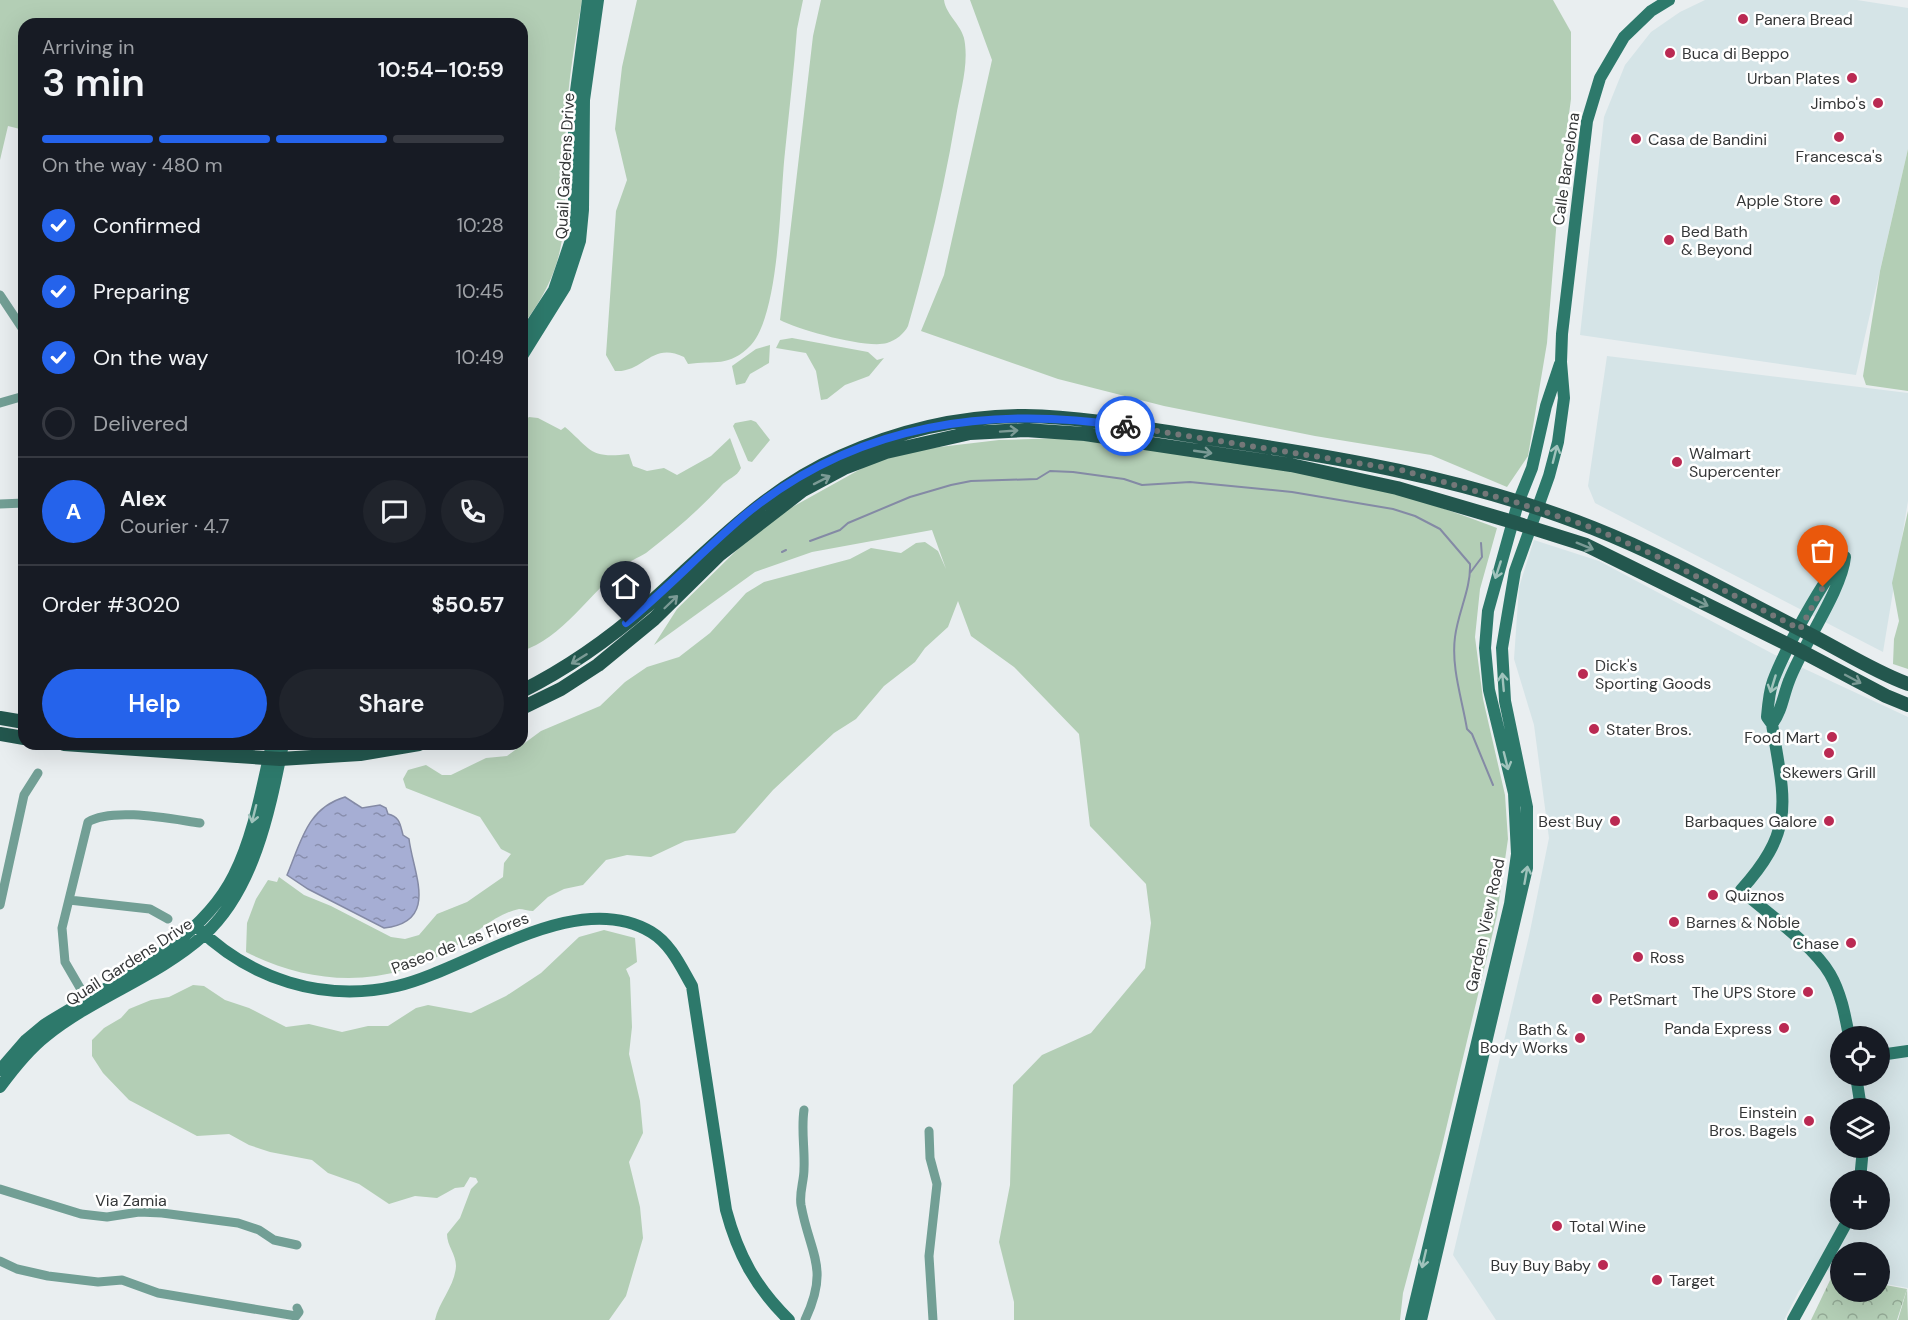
<!DOCTYPE html>
<html lang="en">
<head>
<meta charset="utf-8">
<style>
  :root { --surface:#171b24; --page:#20242c; --text:#f1f3f6; --muted:#9ea1a6; --line:#363941; --accent:#2563eb }
  body { margin:0; font-family:"DM Sans",sans-serif; background:var(--page); color:var(--text); height:100vh; display:flex; flex-direction:column; font-size:22px; white-space:nowrap }
  * { box-sizing:border-box; margin:0 }
  p { font-size:20px; color:var(--muted) }
  .icon { flex:none; width:33px; height:33px; fill:none; stroke:currentColor; stroke-width:2; stroke-linecap:round; stroke-linejoin:round }
  .map { position:relative; flex:1; overflow:hidden }
  .drawer { position:absolute; left:18px; top:18px; width:510px; height:732px; display:flex; flex-direction:column; background:var(--surface); border-radius:18px; box-shadow:0 6px 24px #0002 }
  .drawer>* { flex:none }
  .controls { position:absolute; left:1830px; top:1026px; display:grid; gap:12px }
  .controls a { display:grid; place-items:center; width:60px; height:60px; border-radius:50%; background:var(--surface); box-shadow:0 6px 24px #0002; font-size:30px }
  .pin { position:absolute; display:grid; place-items:center; width:51px; height:51px; color:#fff; margin:-62px -26px; border-radius:50% 50% 50% 0; rotate:-45deg; box-shadow:0 0 6px #0007 }
  .pin .icon { rotate:45deg }
  .courier { position:absolute; display:grid; place-items:center; width:60px; height:60px; margin:-30px; border:4px solid #2563eb; border-radius:50%; background:#fff; color:#222; box-shadow:0 2px 8px #0007 }
  .summary em { font-style:normal; font-weight:600 }
  .summary div { display:flex; flex-direction:column-reverse }
  .summary { display:flex; align-items:center; justify-content:space-between; height:102px; padding:0 24px }
  h1 { font-size:39px; font-weight:600; line-height:45px }
  .bar { display:grid; grid-template-columns:repeat(4,1fr); gap:9px 6px; align-content:center; height:72px; padding:0 24px }
  .bar i { height:8px; border-radius:4px; background:var(--line) }
  .bar .active { background:var(--accent) }
  .bar p { grid-column:span 4 }
  .line { display:flex; align-items:center; gap:15px; padding:0 24px; border-top:2px solid var(--line) }
  .line div { flex:1 }
  .round { display:grid; place-items:center; flex:none; width:63px; height:63px; border-radius:32px; background:var(--page) }
  ol { padding:0 24px; list-style:none }
  li { display:flex; align-items:center; gap:18px; height:66px }
  li p { margin-inline-start:auto }
  li .icon { padding:6px; border-radius:50%; background:var(--accent); color:#fff; stroke-width:4 }
  li:last-child { color:var(--muted) }
  li i { width:33px; height:33px; border:3px solid var(--line); border-radius:50% }
  .action { display:flex; gap:12px; margin-top:auto; padding:12px 24px }
  .action a { flex:1; height:69px; border-radius:36px; background:var(--accent); color:#fff; font-size:24px; font-weight:600; line-height:69px; text-align:center }
  .action a+a { background:var(--page); color:var(--text) }
  .map>svg:first-child { display:block }
  .built { fill:#d5e4e7; fill-rule:evenodd }
  .grass { fill:#b3ceb5 }
  .park { fill:url(#park-crowns) }
  .water { fill:url(#water-ripples); stroke:#848aa5; stroke-width:1.5 }
  .lines { fill:none; stroke-linecap:round; stroke-linejoin:round }
  .stream { stroke:#848aa5; stroke-width:2 }
  .street { stroke:#729f95; stroke-width:9 }
  .secondary { stroke:#2d796b; stroke-width:12 }
  .primary { stroke:#23574e; stroke-width:14 }
  .oneway { stroke:#7b9a95 }
  .oneway2 { stroke:#a0c3bc }
  .done { stroke:#747778; stroke-width:6; stroke-dasharray:0 10.8 }
  .route { stroke:#2563eb; stroke-width:8 }
  .poi-dot { fill:#ba2a53; stroke:#fff; stroke-width:2 }
  .labels { text-anchor:middle; dominant-baseline:central; stroke-width:5; stroke-linejoin:round; paint-order:stroke }
  .poi-label { font-size:16px; fill:#353738; stroke:#fff; text-anchor:start }
  .street-label { font-size:16px; fill:#353738; stroke:#fff }
</style>
</head>
<body>
<div class="map">
<svg width="1908" height="1320" viewBox="0 0 1908 1320">
  <defs>
    <pattern id="park-crowns" width="20" height="18" patternUnits="userSpaceOnUse" patternTransform="scale(1.5)"><rect width="20" height="18" fill="#b3ceb5"/><path d="M2 6a3 3 0 1 1 6 0M12 15a3 3 0 1 1 6 0" fill="none" stroke="#92a894"/></pattern>
    <pattern id="water-ripples" width="26" height="14" patternUnits="userSpaceOnUse" patternTransform="scale(1.5)"><rect width="26" height="14" fill="#a6aed4"/><path d="M2 4q2-2 4 0t4 0M15 11q2-2 4 0t4 0" fill="none" stroke="#888ead"/></pattern>
  </defs>
  <rect width="100%" height="100%" fill="#e9eef0"/>
  <path class="built" d="M1705,0h152l51,8v141l-52,226 -276,-40 24,-218 21,-52 26,-33 29,-20z
    M1607,356l301,37v108l-25,151 -288,-149 -7,-17z
    M1534,540l65,21 176,94 133,62v571l-28,-5v-31h-40v22l-23,-7 -18,24 -15,29h-288l-43,-65 76,-319 20,-98 -15,-113 -20,-66 5,-72zM1840,1036h40v40h-40zM1840,1108h40v40h-40zM1840,1180h40v40h-40z"/>
  <path class="grass" d="M0,0h582c-7,41 -14,82 -16,124 -5,83 13,129 -44,202v-302h-498v106l-16,-4 -8,34z
    M637,0h166l-6,29c-3,41 -8,82 -12,123 -5,44 -5,161 -34,193 -22,23 -37,15 -63,19l-4,-7c-33,-16 -40,16 -69,14l-9,-16 10,-144 11,-31 -12,-51 7,-62z
    M821,0h123c2,16 20,26 21,44 3,24 -5,49 -9,73 -12,71 -28,139 -48,209 -4,8 -12,14 -21,17 -20,6 -88,-13 -107,-23l33,-284z
    M970,0h583l18,32v67l-11,81 -13,163 -19,113 -21,31 -76,-32 -116,-19 -151,-30 -106,-27 -137,-48 23,-56 48,-215z
    M1908,149v242l-42,-6 -3,-9 17,-105z
    M792,338l76,14 9,8 7,-2 -15,18 -24,9 -18,14 -6,1 -5,-29 -10,-18 -30,-5 4,-8z
    M770,345l-1,18 -19,11 -5,9 -9,2 -4,-19 24,-17z
    M529,417l9,1 23,12 4,-3c26,22 24,32 64,27l4,12 14,5 17,-3 13,7 34,-19 19,-18 11,30c-4,9 -14,11 -20,18 -23,25 -48,46 -75,67 -8,5 -17,8 -24,14 -31,26 -61,72 -100,84v-228z
    M751,420l5,2 14,18 -18,22 -4,-1 -15,-35 2,-3z
    M1063,438c92,12 186,22 277,41 54,11 106,30 157,49l-17,61 -5,48 8,62 22,96 3,44 -11,76 -56,235 -38,143 -3,27h-386v-18l-15,-60 11,-57 3,-100 29,-30 49,-22 54,-65 6,-45 -5,-39 -56,-58 -11,-92 -65,-67 -43,-31 -13,-35 -10,26 -23,21 -10,14 -31,24 -28,33 -22,14 -61,57 -38,43 -50,8 -34,16 -24,-2 -21,5 -23,25 -19,4 -16,8 -15,14c-5,0 -10,-2 -14,-2 -24,5 -43,25 -63,37 -66,42 -141,41 -210,6l1,-29 9,-24 12,-19 9,2 2,-5 25,18 27,11 60,31 14,2 14,-4 18,-21 30,-12 36,-25 1,-14 7,-9 -10,-5 -21,-32 -74,-29 -3,-9 5,-9 18,-5 16,10h9l35,-17 21,-2 34,-25 59,-25 25,-24 22,-15 32,-10 31,-24 36,-40 18,-11 86,-23 21,-11 30,5 15,-10 9,-1 13,9 8,18 -14,-39 -120,22 -57,20 -101,73 23,-36 67,-66 43,-33 88,-49 56,-13 68,-8z
    M1908,511v158l-15,-5 1,-25 5,-18 -7,-38z
    M604,930l31,8 2,24 -11,7 4,9 2,49 -3,27 11,47 3,32 -14,29 11,45 3,31 -17,58 -17,24h-174c4,-19 20,-34 21,-54 0,-12 -9,-20 -9,-32l13,-16 11,-29 7,-7 -2,-4 -6,-1 -6,10 -9,1 -18,10 -22,-2 -26,8 -30,-20 -31,-11 -16,-13 -42,-8 -21,-7 -20,-11 -32,2 -68,-36 -26,-27 -11,-17v-16l12,-12 17,-10 8,-9 22,-9 18,-3 24,-12 11,1 21,14 24,8 37,19 23,-3 33,8 26,-6h20l28,-18 12,-3 43,8 35,-17 35,-23 38,-36z
    M1907,1289l1,31h-10z"/>
  <path class="park" d="M1833,1274l7,2v16h40v-8l27,5 -10,31h-86z"/>
  <path class="water" d="M345,797l17,11 18,-3 6,3 2,6c12,3 12,10 15,21l6,4c4,34 31,83 -25,89l-76,-39 -21,-14c14,-33 20,-67 58,-78z"/>
  <g class="lines">
    <path class="stream" d="M810,541l30,-11 8,-7 62,-26 41,-12 20,-4 66,-2 13,-8 23,1 51,7 18,6 48,-3 102,10 101,17 22,7 25,13 30,35c1,25 -12,48 -15,73 -4,30 7,62 12,92l5,5 21,51
      M782,552l4,-2
      M1470,573l12,-16 -1,-14"/>
    <path class="street" d="M0,295l24,36
      M0,403l24,-7
      M0,504l24,-1
      M69,900l81,9 18,10
      M0,905l24,-110 14,-22
      M90,1005l-25,-43 -3,-34 26,-106c25,-15 83,-3 112,1
      M804,1110c-3,20 1,39 0,59 0,13 -5,23 -3,36 9,50 29,62 4,115
      M929,1131l1,27 7,26 -8,72 4,64
      M0,1189l81,25 26,3 32,-5 23,1 76,10 21,7 15,10 23,5
      M0,1261l17,8 31,7 50,6 24,-2 36,13 138,23 3,-4 -2,-4"/>
    <path class="secondary" d="M522,339l32,-49 17,-50 3,-33v-101l14,-106
      M522,356l43,-69 15,-46 3,-31 1,-110 14,-100
      M1845,557c-20,17 -62,97 -72,124 -4,11 -5,24 -6,36l5,7c12,76 25,104 -31,166 26,23 72,55 89,84 11,19 15,41 19,62
      M1772,724c10,-13 11,-28 17,-43 13,-35 53,-91 56,-124
      M197,927c53,52 126,76 200,59 73,-17 178,-99 254,-54 20,12 30,35 41,54l34,224c12,45 30,78 63,110
      M1880,1055l28,-4
      M0,1070l26,-30 18,-15c65,-41 155,-79 190,-150 20,-40 28,-88 38,-131
      M1856,1076l5,32
      M0,1087c14,-19 28,-37 46,-51 48,-39 111,-59 158,-101 51,-46 66,-127 79,-191
      M1860,1180l3,-32
      M1411,1320l99,-416 7,-50 -3,-61 -25,-103 -4,-42 3,-37 30,-108 14,-35 14,-62 14,-42
      M1421,1320l106,-452v-61l-22,-106 -3,-53 13,-77 34,-95 9,-34 6,-44 -3,-36 1,-28 25,-213 13,-43 24,-41 27,-26 18,-11
      M1793,1320l55,-100"/>
    <path class="primary" d="M522,691c46,-23 87,-52 126,-86 61,-54 116,-115 192,-148 58,-26 122,-41 185,-41 59,1 117,12 175,21 133,19 267,41 393,91 76,30 147,71 220,108 31,16 62,36 95,48
      M522,708l39,-19 37,-24 56,-46 65,-64 84,-65 41,-22 42,-16 84,-19 55,-3 60,4 206,31 106,23 116,34 73,23 215,106 85,45 22,9
      M0,718l24,4
      M0,734l24,4
      M64,744l216,15 80,-5 59,-10"/>
  </g>
  <defs><path id="oneway-shaft" d="M-6 0H5M1.5-3L5.5 0L1.5 3" fill="none" stroke-width="1.6" stroke-linecap="round" stroke-linejoin="round" transform="scale(1.5)"/></defs>
  <g class="oneway">
    <use href="#oneway-shaft" transform="translate(1009 431) rotate(-4)"/>
    <use href="#oneway-shaft" transform="translate(1203 452) rotate(8)"/>
    <use href="#oneway-shaft" transform="translate(822 480) rotate(-27)"/>
    <use href="#oneway-shaft" transform="translate(1585 546) rotate(22)"/>
    <use href="#oneway-shaft" transform="translate(671 602) rotate(-44)"/>
    <use href="#oneway-shaft" transform="translate(1700 602) rotate(26)"/>
    <use href="#oneway-shaft" transform="translate(579 659) rotate(148)"/>
    <use href="#oneway-shaft" transform="translate(1853 679) rotate(28)"/>
  </g>
  <g class="oneway2">
    <use href="#oneway-shaft" transform="translate(1555 454) rotate(-76)"/>
    <use href="#oneway-shaft" transform="translate(1498 570) rotate(108)"/>
    <use href="#oneway-shaft" transform="translate(1503 682) rotate(-95)"/>
    <use href="#oneway-shaft" transform="translate(1773 684) rotate(107)"/>
    <use href="#oneway-shaft" transform="translate(1506 761) rotate(76)"/>
    <use href="#oneway-shaft" transform="translate(254 814) rotate(104)"/>
    <use href="#oneway-shaft" transform="translate(1526 875) rotate(-80)"/>
    <use href="#oneway-shaft" transform="translate(1424 1259) rotate(103)"/>
  </g>
  <g class="lines">
    <path class="done" d="M1125,426l276,44 117,33 75,25 63,28 144,73 23,-42"/>
    <path class="route" d="M626,623c44,-36 82,-78 125,-113 110,-87 239,-104 374,-84"/>
  </g>
  <g class="poi-dot">
    <circle cx="1743" cy="19" r="6"/>
    <circle cx="1670" cy="53" r="6"/>
    <circle cx="1852" cy="78" r="6"/>
    <circle cx="1878" cy="103" r="6"/>
    <circle cx="1839" cy="137" r="6"/>
    <circle cx="1636" cy="139" r="6"/>
    <circle cx="1835" cy="200" r="6"/>
    <circle cx="1669" cy="240" r="6"/>
    <circle cx="1677" cy="462" r="6"/>
    <circle cx="1583" cy="674" r="6"/>
    <circle cx="1594" cy="729" r="6"/>
    <circle cx="1832" cy="737" r="6"/>
    <circle cx="1829" cy="753" r="6"/>
    <circle cx="1615" cy="821" r="6"/>
    <circle cx="1829" cy="821" r="6"/>
    <circle cx="1713" cy="895" r="6"/>
    <circle cx="1674" cy="922" r="6"/>
    <circle cx="1851" cy="943" r="6"/>
    <circle cx="1638" cy="957" r="6"/>
    <circle cx="1808" cy="992" r="6"/>
    <circle cx="1597" cy="999" r="6"/>
    <circle cx="1784" cy="1028" r="6"/>
    <circle cx="1580" cy="1038" r="6"/>
    <circle cx="1809" cy="1121" r="6"/>
    <circle cx="1557" cy="1226" r="6"/>
    <circle cx="1603" cy="1265" r="6"/>
    <circle cx="1657" cy="1280" r="6"/>
  </g>
  <g class="labels">
    <g class="poi-label">
      <text x="1755" y="19">Panera Bread</text>
      <text x="1682" y="53">Buca di Beppo</text>
      <text x="1840" y="78" text-anchor="end">Urban Plates</text>
      <text x="1866" y="103" text-anchor="end">Jimbo's</text>
      <text x="1648" y="139">Casa de Bandini</text>
      <text x="1839" y="156" text-anchor="middle">Francesca's</text>
      <text x="1823" y="200" text-anchor="end">Apple Store</text>
      <text x="1681" y="231">Bed Bath<tspan x="1681" dy="18">&amp; Beyond</tspan></text>
      <text x="1689" y="453">Walmart<tspan x="1689" dy="18">Supercenter</tspan></text>
      <text x="1595" y="665">Dick's<tspan x="1595" dy="18">Sporting Goods</tspan></text>
      <text x="1606" y="729">Stater Bros.</text>
      <text x="1820" y="737" text-anchor="end">Food Mart</text>
      <text x="1829" y="772" text-anchor="middle">Skewers Grill</text>
      <text x="1603" y="821" text-anchor="end">Best Buy</text>
      <text x="1817" y="821" text-anchor="end">Barbaques Galore</text>
      <text x="1725" y="895">Quiznos</text>
      <text x="1686" y="922">Barnes &amp; Noble</text>
      <text x="1839" y="943" text-anchor="end">Chase</text>
      <text x="1650" y="957">Ross</text>
      <text x="1796" y="992" text-anchor="end">The UPS Store</text>
      <text x="1609" y="999">PetSmart</text>
      <text x="1772" y="1028" text-anchor="end">Panda Express</text>
      <text x="1568" y="1029" text-anchor="end">Bath &amp;<tspan x="1568" dy="18">Body Works</tspan></text>
      <text x="1797" y="1112" text-anchor="end">Einstein<tspan x="1797" dy="18">Bros. Bagels</tspan></text>
      <text x="1569" y="1226">Total Wine</text>
      <text x="1591" y="1265" text-anchor="end">Buy Buy Baby</text>
      <text x="1669" y="1280">Target</text>
    </g>
    <g class="street-label">
      <text transform="translate(565 166) rotate(-87)">Quail Gardens Drive</text>
      <text transform="translate(1566 169) rotate(-82)">Calle Barcelona</text>
      <text transform="translate(1485 925) rotate(-78)">Garden View Road</text>
      <text transform="translate(460 943) rotate(-21)">Paseo de Las Flores</text>
      <text transform="translate(129 962) rotate(-33)">Quail Gardens Drive</text>
      <text x="131" y="1200">Via Zamia</text>
    </g>
  </g>
</svg>
<div class="controls">
<a><svg class="icon" aria-label="locate" viewBox="0 0 24 24"><circle cx="12" cy="12" r="6"/><path d="M12 2v4M12 18v4M2 12h4M18 12h4"/></svg></a>
<a><svg class="icon" aria-label="layers" viewBox="0 0 24 24"><path d="M12 4l9 5-9 5-9-5zM3 14l9 5 9-5"/></svg></a>
<a>+</a>
<a>−</a>
</div>
<div class="pin" style="left:1823px;top:587px;background:#ea580c"><svg class="icon" aria-label="bag" viewBox="0 0 24 24"><path d="M5 8h14l-1 12H6zM9 8a3 3 0 0 1 6 0"/></svg></div>
<div class="pin" style="left:626px;top:623px;background:#1f2937"><svg class="icon" aria-label="home" viewBox="0 0 24 24"><path d="M3 11l9-7 9 7M6 9v11h12V9"/></svg></div>
<div class="courier" style="left:1125px;top:426px"><svg class="icon" aria-label="bike" viewBox="0 0 24 24"><circle cx="6" cy="16" r="4"/><circle cx="18" cy="16" r="4"/><path d="M6 16l4-8h5l3 8M10 8l3 8H6M13 5h3"/></svg></div>
<section class="drawer">
<div class="summary"><div><h1>3 min</h1><p>Arriving in</p></div><em>10:54–10:59</em></div>
<div class="bar"><i class="active"></i><i class="active"></i><i class="active"></i><i></i><p>On the way · 480 m</p></div>
<ol>
<li><svg class="icon" aria-label="check" viewBox="0 0 24 24"><path d="M5 12l5 5 9-10"/></svg>Confirmed<p>10:28</p></li>
<li><svg class="icon" aria-label="check" viewBox="0 0 24 24"><path d="M5 12l5 5 9-10"/></svg>Preparing<p>10:45</p></li>
<li><svg class="icon" aria-label="check" viewBox="0 0 24 24"><path d="M5 12l5 5 9-10"/></svg>On the way<p>10:49</p></li>
<li><i></i>Delivered</li>
</ol>
<div class="line" style="height:108px"><b class="round" style="background:var(--accent);color:#fff">A</b><div><b>Alex</b><p>Courier · 4.7</p></div><a class="round"><svg class="icon" aria-label="chat" viewBox="0 0 24 24"><path d="M4 5h16v11H9l-5 4z"/></svg></a><a class="round"><svg class="icon" aria-label="phone" viewBox="0 0 24 24"><path d="M5 4h4l2 5-3 2q2 4 5 5l2-3 5 2v4C11 20 4 13 5 4z"/></svg></a></div>
<div class="line" style="height:78px"><div>Order #3020</div><b>$50.57</b></div>
<div class="action"><a>Help</a><a>Share</a></div>
</section>
</div>
</body>
</html>
